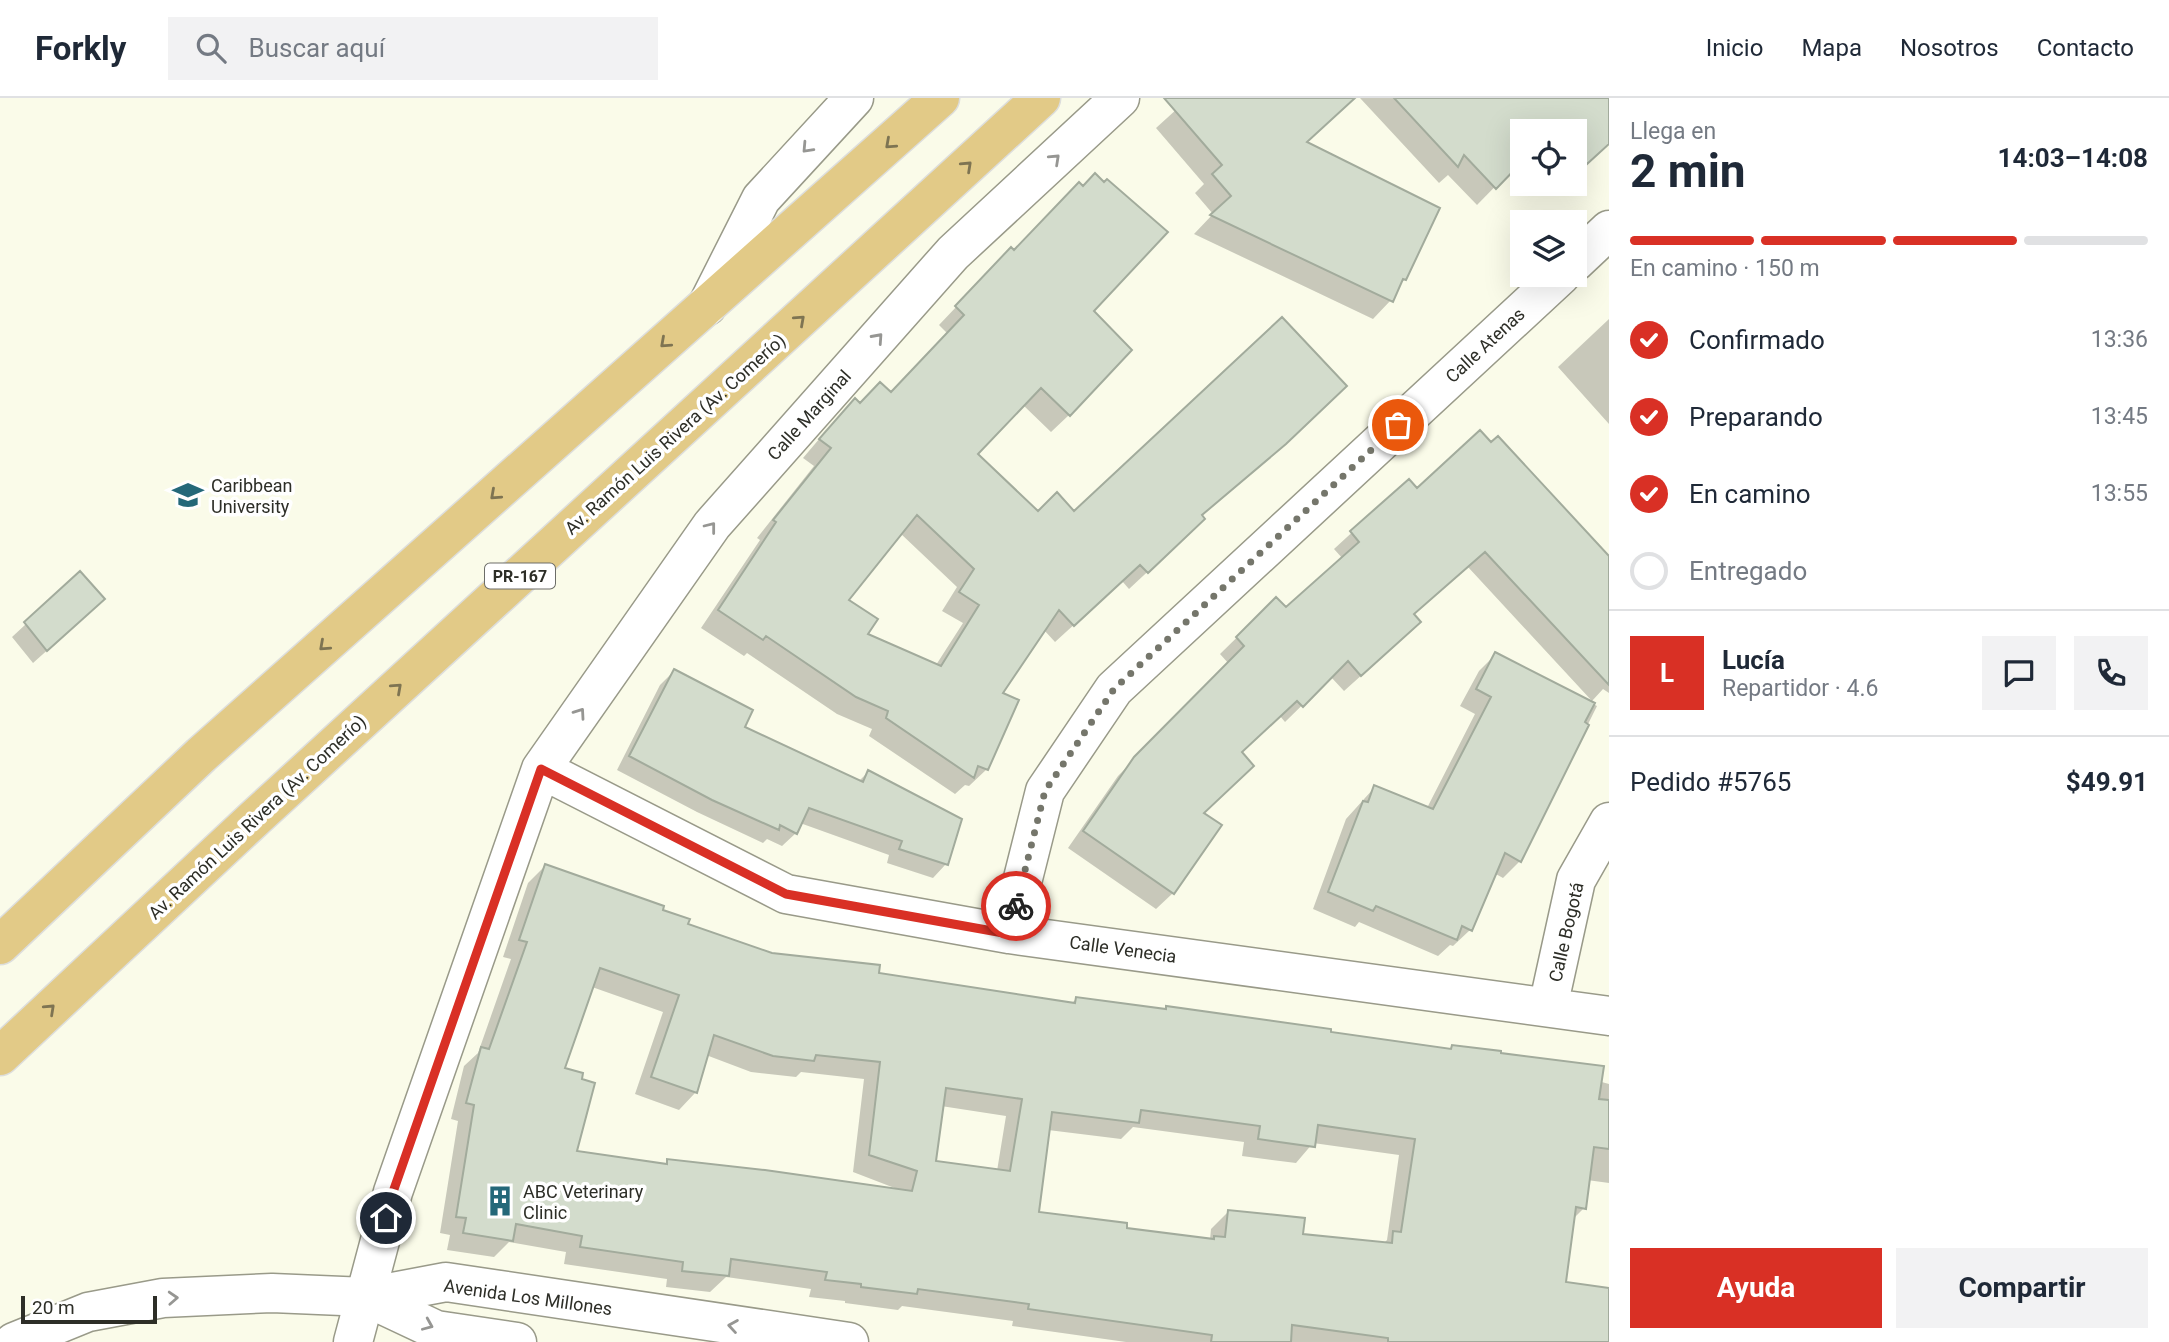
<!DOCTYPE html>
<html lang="es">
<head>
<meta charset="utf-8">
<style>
  :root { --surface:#fff; --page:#f2f2f3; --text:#1f2937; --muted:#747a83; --line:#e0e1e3; --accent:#d93025 }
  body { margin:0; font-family:Roboto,sans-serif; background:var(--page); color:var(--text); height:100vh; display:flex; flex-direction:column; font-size:26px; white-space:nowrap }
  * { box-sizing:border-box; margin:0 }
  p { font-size:23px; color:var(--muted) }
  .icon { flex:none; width:38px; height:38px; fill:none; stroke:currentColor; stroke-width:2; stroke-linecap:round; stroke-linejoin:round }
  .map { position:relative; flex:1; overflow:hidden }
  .sheet { display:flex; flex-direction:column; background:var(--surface); width:560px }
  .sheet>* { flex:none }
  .buttons { position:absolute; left:1510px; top:21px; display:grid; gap:14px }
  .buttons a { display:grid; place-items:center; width:77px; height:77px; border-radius:0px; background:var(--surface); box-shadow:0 7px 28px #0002; font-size:35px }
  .scale { position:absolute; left:21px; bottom:18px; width:136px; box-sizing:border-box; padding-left:7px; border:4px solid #2d2e27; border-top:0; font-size:19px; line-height:24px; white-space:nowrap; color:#2d2e27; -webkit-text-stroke:5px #fff; paint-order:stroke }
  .pin { position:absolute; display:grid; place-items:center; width:60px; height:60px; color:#fff; margin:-30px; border:4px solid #fff; border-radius:50%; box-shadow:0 2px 7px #0007 }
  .courier { position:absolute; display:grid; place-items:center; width:70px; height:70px; margin:-35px; border:5px solid #d93025; border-radius:50%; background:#fff; color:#222; box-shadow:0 2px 9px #0007 }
  .head em { font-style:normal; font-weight:700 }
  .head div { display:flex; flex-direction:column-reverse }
  .head { display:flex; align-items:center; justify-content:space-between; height:119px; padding:0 21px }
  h1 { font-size:46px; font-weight:700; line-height:52px }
  .bar { display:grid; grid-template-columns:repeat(4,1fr); gap:10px 7px; align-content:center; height:84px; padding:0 21px }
  .bar i { height:9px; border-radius:5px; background:var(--line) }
  .bar .selected { background:var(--accent) }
  .bar p { grid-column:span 4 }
  .line { display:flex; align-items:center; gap:18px; padding:0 21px; border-top:2px solid var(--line) }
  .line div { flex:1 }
  .round { display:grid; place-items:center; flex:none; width:74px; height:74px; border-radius:0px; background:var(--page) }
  ol { padding:0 21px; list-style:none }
  li { display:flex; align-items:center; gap:21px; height:77px }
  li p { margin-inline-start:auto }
  li .icon { padding:7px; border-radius:50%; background:var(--accent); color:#fff; stroke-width:4 }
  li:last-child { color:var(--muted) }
  li i { width:38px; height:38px; border:4px solid var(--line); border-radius:50% }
  .button { display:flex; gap:14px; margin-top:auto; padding:14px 21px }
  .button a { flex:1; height:80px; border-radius:0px; background:var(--accent); color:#fff; font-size:28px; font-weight:700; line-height:80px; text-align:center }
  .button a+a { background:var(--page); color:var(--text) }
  header { display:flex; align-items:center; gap:42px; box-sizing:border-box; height:98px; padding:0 35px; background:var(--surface); border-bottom:2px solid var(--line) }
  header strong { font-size:33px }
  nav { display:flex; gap:38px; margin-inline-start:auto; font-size:24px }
  .search { width:490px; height:63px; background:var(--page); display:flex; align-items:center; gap:18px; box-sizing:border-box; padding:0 24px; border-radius:0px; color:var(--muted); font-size:26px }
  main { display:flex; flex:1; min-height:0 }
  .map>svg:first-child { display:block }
  .shadow { fill:#0003; fill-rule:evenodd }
  .building { fill:#d3dccc; stroke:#a2ab9c; stroke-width:2; fill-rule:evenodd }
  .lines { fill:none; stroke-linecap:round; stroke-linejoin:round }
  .minor-casing { stroke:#999a89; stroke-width:41 }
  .tertiary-casing { stroke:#999a89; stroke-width:41 }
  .primary-casing { stroke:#dddedc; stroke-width:41 }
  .minor { stroke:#fff; stroke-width:38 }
  .tertiary { stroke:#fff; stroke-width:38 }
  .primary { stroke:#e2ca87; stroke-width:38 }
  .oneway { stroke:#7e7452 }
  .oneway2 { stroke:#969693 }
  .done { stroke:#75766b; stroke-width:7; stroke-dasharray:0 12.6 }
  .route { stroke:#d93025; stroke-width:9 }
  .labels { text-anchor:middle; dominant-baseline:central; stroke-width:7; stroke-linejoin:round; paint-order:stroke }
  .shield { fill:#fff; stroke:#6c6d68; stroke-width:2 }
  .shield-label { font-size:16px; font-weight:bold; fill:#2d2e27 }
  .street-label { font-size:18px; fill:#2d2e27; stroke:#fff }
  .poi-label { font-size:18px; fill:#2d2e27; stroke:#fff; text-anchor:start }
</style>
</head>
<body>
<header>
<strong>Forkly</strong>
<div class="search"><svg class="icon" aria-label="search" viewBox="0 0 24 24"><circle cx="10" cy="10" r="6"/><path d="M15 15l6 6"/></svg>Buscar aquí</div>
<nav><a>Inicio</a><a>Mapa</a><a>Nosotros</a><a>Contacto</a></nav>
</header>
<main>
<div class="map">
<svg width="1609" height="1244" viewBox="0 0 1609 1244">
  <rect width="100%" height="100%" fill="#fafbe9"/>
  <path class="shadow" d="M1189,0h165l-49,45 100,136 -7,7 -7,14 -18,19 -179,-85 19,-20 -18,-21 9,-9 -48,-56z
    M1360,0h249v45l-34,31v-43h-53v28l-45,46 -29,-30 -9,8z
    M994,169l98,44 -23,104 -18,17 -28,-27 -47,49 62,59h36l192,-52 -65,55 -15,20 -57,53 -7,-8 -67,61 -11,-12 -44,64 -13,75 -18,17 -4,-1 -10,9 -86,-58 3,-7 -35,-15 -90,-61 -3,3 -43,-28 59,-88 -3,-2 57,-72 -11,-8 34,-40 23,-13 31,-11 57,-60 -9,-9zM900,435l57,54 -15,24 21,12 -27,42 -71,-30 -19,-34z
    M1609,221v105l-51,-57z
    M1408,383l8,9 191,67 2,-3v139l-6,-4 -11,12 -124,-134 -55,48 -10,23 -59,53 -13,-14 -46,45 -5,-6 -40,37 -38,60 -29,80 -17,16 -88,-61 50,-72 111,-112 -9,-10 56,-55 10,10 57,-50 -9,-10z
    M80,476l9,39 -56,50 -21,-26z
    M1496,556l101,52 -77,155 -17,17 -9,-5 -24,57 -17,16 -3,-1 -12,11 -79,-34 -4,5 -42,-18 33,-90 28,-31 53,20 48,-94 -15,-8 19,-35z
    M674,573l68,57 116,54 10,-10 78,92 -13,14 -46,-15 2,-8 -89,-32 -4,10 -14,13 -15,-7 -4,4 -66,-31 -80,-42 43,-85z
    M545,768l116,45 25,14 86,30 106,20 193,29 5,-5 88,11 3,-2 282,42 3,-3 47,7 110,30v99l-22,-3 -3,28 -12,12 -8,63 45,59h-483l-114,-16 1,-5 -111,-15 -4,4 -53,-7v-2l-36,-4 2,-8 -85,-12 -16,15 -44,-5 1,-8 -103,-15 2,-12 -57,-10 -15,15 -47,-7 3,-15 -10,-2 18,-112 -7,-2 13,-53 14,-13 33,-94 -8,-2 25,-74zM592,889l71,25 -28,82 44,16 16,-17 11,-38 45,17 45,5 5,-5 63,7 -11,93 52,20 -237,-31 -5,5 -89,-14 -11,-83zM941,1008l65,10 -9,55 -63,-8zM1133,1029l111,15 -2,14 54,7 17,-20 86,12 -12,85 -4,4 -82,-9 -73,-23 -17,17 -1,11 -85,-11 -88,-16 11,-83 73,9z"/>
  <path class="building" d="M1164,0h191l-48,44 133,66 -34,72 -3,-1 -10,23 -183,-87 21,-19 -19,-22 10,-9z
    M1394,0h215v46l-22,20 -12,-13v-20h-18l-2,-2 -2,2h-31v31l-26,27 -32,-34 -6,12z
    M1095,75l9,9 3,-3 61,53 -74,79 38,39 -62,66 -29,-28 -63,66 60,57 19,-19 17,19 208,-194 65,69 -61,58 -84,71 3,4 -57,54 -8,-8 -66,61 -15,-16 -56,83 16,7 -31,70 -10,-4 -4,12 -88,-60 2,-7 -32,-14 -90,-61 -3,4 -45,-30 58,-88 -3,-2 58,-72 -12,-9 36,-41 5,5 20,-21 11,10 73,-77 -9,-9 56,-59 3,3 65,-68 4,4zM917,417l57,54 -15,23 20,13 -38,61 -73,-32 10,-15 -29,-19z
    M1480,332l11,12 7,-6 111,120v129l-124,-133 -71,62 7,8 -60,54 -13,-15 -45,46 -6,-6 -55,51 12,14 -50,47 18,12 -48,69 -91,-63 51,-74 110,-111 -8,-9 40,-40 10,10 73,-65 -9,-11 59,-52 8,9z
    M80,473l25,28 -58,52 -23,-29z
    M1495,554l100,51 -10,19 4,3 -68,137 -16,-9 -33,78 -10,-5 -5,14 -81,-34 -3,5 -45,-19 35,-91 5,1 6,-17 59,24 58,-112 -15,-8z
    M674,571l79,41 -8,17 118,55 5,-12 94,49 -14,46 -49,-16 3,-8 -93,-33 -12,26 -17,-9 -1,5 -67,-30 -83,-44z
    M545,766l119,42 -1,4 27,9 -2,5 84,29 108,12 -1,8 196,30 1,-6 90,12v-3l165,23v3l120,17 1,-4 49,6v2l103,13 -5,33 10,1v49l-15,-2 -8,62 -10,-2 -10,75 43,6v54h-221v-4l-96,-13 -1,17h-80l1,-7 -184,-26 1,-5 -111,-15 -1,5 -56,-7v-3l-36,-4 2,-8 -96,-13 -2,17 -47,-5 1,-9 -103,-15 2,-11 -66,-12 -3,17 -50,-8 3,-15 -10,-1 18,-112 -8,-2 15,-56 8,2 38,-107 -8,-2zM600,870l79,27 -28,82 46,16 17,-58 59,21 41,5 2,-6 64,7 -11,93 48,16 -5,20 -147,-21 -98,-11v5l-90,-13 18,-68 -13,-4 1,-6 -18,-5zM946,990l76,11 -12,72 -74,-10zM1141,1012l119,16 -2,13 57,8 3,-22 97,14 -14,93 -8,-1 -1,12 -89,-9 2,-16 -77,-8 -3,27 -11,-1v3l-87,-11v-5l-88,-11 13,-100 87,11z"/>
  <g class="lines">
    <g class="minor-casing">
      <path id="minor" d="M1575,164l34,-32
        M707,208l54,-107 93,-101
        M541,671l245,125 223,40 600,82
        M1009,836l36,-143 69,-102 447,-414
        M1548,909l28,-127 33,-58
        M353,1244l40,-150 148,-423 171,-244 241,-272 167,-155"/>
    </g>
    <g class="tertiary-casing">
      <path id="tertiary" d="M366,1199l70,33 81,12
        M14,1244l74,-30 75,-14 109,-5 94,4 80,-15 403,60"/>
    </g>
    <g class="primary-casing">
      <path id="primary" d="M0,847l201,-190 739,-657
        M0,958l256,-239 785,-719"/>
    </g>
    <use href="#minor" class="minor"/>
    <use href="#tertiary" class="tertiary"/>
    <use href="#primary" class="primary"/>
  </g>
  <defs><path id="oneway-chevron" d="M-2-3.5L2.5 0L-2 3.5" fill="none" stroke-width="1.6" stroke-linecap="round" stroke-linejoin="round" transform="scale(1.75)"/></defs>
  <g class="oneway">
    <use href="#oneway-chevron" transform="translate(890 46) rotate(138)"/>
    <use href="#oneway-chevron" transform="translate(967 68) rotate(-43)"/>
    <use href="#oneway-chevron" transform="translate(800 222) rotate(-42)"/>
    <use href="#oneway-chevron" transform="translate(665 245) rotate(138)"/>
    <use href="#oneway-chevron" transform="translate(495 397) rotate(138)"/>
    <use href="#oneway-chevron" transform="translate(324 548) rotate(138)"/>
    <use href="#oneway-chevron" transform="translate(397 590) rotate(-42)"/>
    <use href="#oneway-chevron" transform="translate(50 911) rotate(-43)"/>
  </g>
  <g class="oneway2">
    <use href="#oneway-chevron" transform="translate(807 50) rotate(133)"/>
    <use href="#oneway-chevron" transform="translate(1055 61) rotate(-43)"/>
    <use href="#oneway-chevron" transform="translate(878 240) rotate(-48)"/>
    <use href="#oneway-chevron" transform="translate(711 429) rotate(-52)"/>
    <use href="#oneway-chevron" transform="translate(580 615) rotate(-55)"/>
    <use href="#oneway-chevron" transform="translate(173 1200) rotate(-3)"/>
    <use href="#oneway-chevron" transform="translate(428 1227) rotate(23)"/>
    <use href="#oneway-chevron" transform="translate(733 1228) rotate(-171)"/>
  </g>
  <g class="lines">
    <path class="done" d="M1016,808l29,-115 69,-102 284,-264"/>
    <path class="route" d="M386,1120l7,-26 148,-423 245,125 223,40 7,-28"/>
  </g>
  <defs>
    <g id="university-bare" transform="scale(2.415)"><path d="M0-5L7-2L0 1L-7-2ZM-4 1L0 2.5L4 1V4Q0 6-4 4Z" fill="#246879" stroke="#fff" stroke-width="2.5" paint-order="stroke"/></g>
    <g id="building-bare" transform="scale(2.415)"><path d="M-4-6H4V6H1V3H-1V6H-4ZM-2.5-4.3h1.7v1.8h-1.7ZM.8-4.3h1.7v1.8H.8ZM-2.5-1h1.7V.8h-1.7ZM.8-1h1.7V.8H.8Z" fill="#246879" stroke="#fff" stroke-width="2.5" paint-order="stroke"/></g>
  </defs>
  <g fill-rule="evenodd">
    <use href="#university-bare" x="188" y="397"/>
    <use href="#building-bare" x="500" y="1103"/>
  </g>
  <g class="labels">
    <rect class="shield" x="485" y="465.5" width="70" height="25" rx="5"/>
    <g class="shield-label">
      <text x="520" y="478">PR-167</text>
    </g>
    <g class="street-label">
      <text transform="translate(1485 247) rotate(-43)">Calle Atenas</text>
      <text transform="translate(809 317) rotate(-48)">Calle Marginal</text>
      <text transform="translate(675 336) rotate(-42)">Av. Ramón Luis Rivera (Av. Comerío)</text>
      <text transform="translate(257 719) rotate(-43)">Av. Ramón Luis Rivera (Av. Comerío)</text>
      <text transform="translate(1566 834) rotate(-77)">Calle Bogotá</text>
      <text transform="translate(1123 851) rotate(8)">Calle Venecia</text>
      <text transform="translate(528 1199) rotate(8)">Avenida Los Millones</text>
    </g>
    <g class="poi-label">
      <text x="211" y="387">Caribbean<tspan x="211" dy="21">University</tspan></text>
      <text x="523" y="1093">ABC Veterinary<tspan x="523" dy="21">Clinic</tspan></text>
    </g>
  </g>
</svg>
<div class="buttons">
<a><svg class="icon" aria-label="locate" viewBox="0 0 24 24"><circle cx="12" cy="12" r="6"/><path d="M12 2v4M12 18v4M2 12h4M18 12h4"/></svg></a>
<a><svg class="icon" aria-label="layers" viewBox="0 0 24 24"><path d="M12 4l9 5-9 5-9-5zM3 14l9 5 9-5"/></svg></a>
</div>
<div class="scale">20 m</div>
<div class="pin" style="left:1398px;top:327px;background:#ea580c"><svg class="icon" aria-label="bag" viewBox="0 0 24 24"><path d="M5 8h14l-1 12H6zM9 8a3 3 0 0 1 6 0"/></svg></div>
<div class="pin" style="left:386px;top:1120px;background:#1f2937"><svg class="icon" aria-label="home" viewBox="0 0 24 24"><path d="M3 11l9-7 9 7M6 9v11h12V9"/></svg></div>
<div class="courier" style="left:1016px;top:808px"><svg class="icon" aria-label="bike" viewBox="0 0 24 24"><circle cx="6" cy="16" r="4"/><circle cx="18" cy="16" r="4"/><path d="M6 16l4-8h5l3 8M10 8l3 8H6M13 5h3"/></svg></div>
</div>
<section class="sheet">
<div class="head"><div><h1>2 min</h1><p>Llega en</p></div><em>14:03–14:08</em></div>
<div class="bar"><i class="selected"></i><i class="selected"></i><i class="selected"></i><i></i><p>En camino · 150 m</p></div>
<ol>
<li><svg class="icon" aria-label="check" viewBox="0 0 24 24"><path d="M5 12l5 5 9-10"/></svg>Confirmado<p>13:36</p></li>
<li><svg class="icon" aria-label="check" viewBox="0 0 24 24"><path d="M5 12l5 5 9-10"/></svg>Preparando<p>13:45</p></li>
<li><svg class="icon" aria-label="check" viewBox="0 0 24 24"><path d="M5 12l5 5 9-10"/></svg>En camino<p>13:55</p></li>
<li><i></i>Entregado</li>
</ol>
<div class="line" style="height:126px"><b class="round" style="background:var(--accent);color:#fff">L</b><div><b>Lucía</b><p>Repartidor · 4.6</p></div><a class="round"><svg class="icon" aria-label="chat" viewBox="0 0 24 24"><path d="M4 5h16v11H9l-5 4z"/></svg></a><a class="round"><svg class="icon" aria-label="phone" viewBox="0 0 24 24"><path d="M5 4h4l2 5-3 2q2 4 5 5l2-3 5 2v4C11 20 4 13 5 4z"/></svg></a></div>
<div class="line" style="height:91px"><div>Pedido #5765</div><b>$49.91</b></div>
<div class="button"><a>Ayuda</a><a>Compartir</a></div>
</section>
</main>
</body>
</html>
